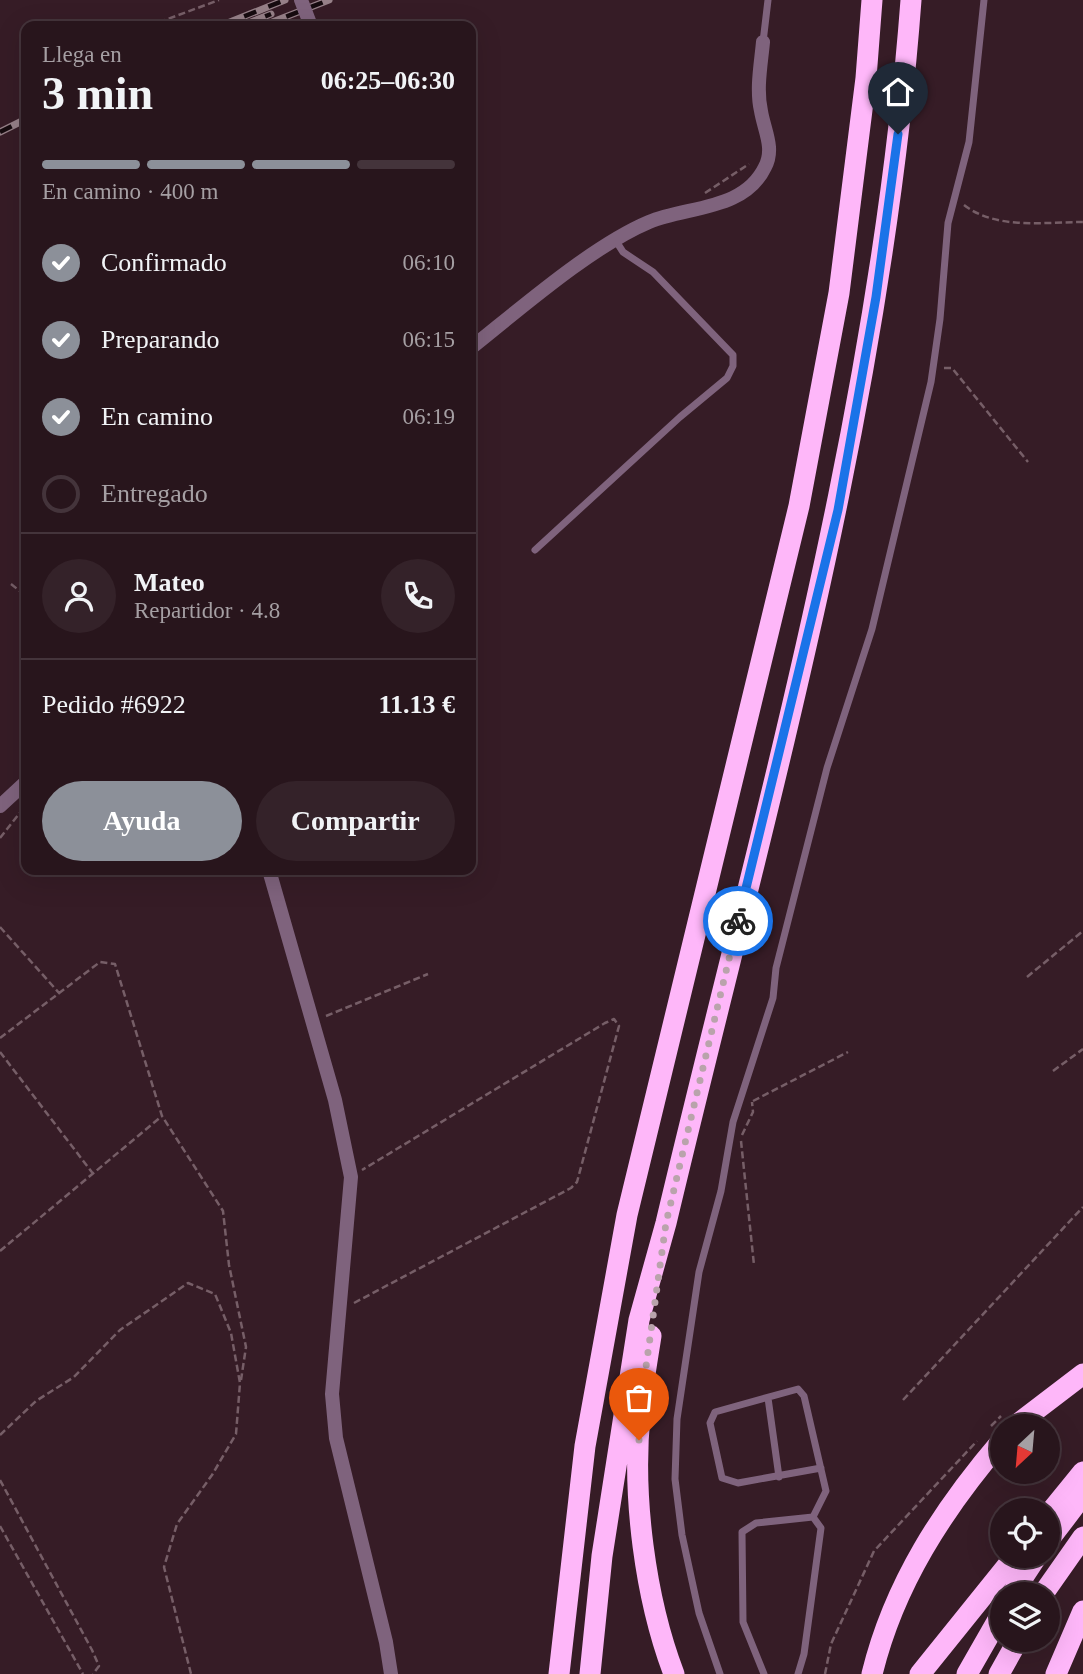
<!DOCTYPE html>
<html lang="es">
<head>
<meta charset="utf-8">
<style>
  :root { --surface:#28151c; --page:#342229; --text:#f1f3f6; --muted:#a59fa3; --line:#44343b; --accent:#8c9099 }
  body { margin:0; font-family:Georgia,serif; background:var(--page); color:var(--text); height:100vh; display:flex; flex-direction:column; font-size:26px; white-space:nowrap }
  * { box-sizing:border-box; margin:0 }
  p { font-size:23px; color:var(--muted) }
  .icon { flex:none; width:38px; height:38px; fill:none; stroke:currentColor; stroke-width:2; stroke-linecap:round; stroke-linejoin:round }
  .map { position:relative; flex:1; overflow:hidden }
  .sheet { position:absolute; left:21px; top:21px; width:455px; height:854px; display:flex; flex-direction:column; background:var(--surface); border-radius:14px; box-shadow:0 7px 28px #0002,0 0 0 2px var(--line) }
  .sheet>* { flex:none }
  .needle { width:46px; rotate:206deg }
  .tools { position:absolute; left:990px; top:1414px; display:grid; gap:14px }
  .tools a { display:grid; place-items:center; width:70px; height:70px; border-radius:50%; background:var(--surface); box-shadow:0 7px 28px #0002,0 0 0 2px var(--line); font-size:35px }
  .pin { position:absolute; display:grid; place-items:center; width:60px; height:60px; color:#fff; margin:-72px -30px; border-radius:50% 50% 50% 0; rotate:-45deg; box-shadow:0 0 7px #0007 }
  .pin .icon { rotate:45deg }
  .courier { position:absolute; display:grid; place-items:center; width:70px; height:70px; margin:-35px; border:5px solid #1a73e8; border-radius:50%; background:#fff; color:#222; box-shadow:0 2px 9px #0007 }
  .head em { font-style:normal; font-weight:800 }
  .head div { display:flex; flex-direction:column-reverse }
  .head { display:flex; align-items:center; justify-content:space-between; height:119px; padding:0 21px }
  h1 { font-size:46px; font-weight:800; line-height:52px }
  .bar { display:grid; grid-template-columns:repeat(4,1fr); gap:10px 7px; align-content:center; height:84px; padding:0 21px }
  .bar i { height:9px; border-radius:5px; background:var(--line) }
  .bar .current { background:var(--accent) }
  .bar p { grid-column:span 4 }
  .line { display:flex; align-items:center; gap:18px; padding:0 21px; border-top:2px solid var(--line) }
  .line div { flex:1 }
  .round { display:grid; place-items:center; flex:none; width:74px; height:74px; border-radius:37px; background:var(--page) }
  ol { padding:0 21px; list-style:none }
  li { display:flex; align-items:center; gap:21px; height:77px }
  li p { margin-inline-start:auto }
  li .icon { padding:7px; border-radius:50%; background:var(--accent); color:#fff; stroke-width:4 }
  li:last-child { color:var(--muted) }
  li i { width:38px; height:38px; border:4px solid var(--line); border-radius:50% }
  .action { display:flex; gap:14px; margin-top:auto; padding:14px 21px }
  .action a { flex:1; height:80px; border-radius:42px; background:var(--accent); color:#fff; font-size:28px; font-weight:800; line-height:80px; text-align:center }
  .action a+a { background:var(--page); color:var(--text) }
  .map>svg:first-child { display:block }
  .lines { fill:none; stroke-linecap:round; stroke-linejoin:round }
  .path { stroke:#765e67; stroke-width:2.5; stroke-dasharray:7 3.5; stroke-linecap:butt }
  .service { stroke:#7f637d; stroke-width:7 }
  .minor { stroke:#7f637d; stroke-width:14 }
  .motorway { stroke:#feb7f9; stroke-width:21 }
  .rail-casing { stroke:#968088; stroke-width:7 }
  .rail { stroke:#160b0f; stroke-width:4.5; stroke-dasharray:13; stroke-linecap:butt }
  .minor-bridge { stroke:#7f637d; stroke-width:14 }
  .done { stroke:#b9a3ab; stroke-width:7; stroke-dasharray:0 12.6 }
  .route { stroke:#1a73e8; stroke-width:9 }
</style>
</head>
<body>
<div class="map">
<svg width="1083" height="1674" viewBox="0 0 1083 1674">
  <rect width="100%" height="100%" fill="#361c26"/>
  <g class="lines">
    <path class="path" d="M149,26l70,-26
      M705,193l44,-29
      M964,205c32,25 80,17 119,17
      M944,368h8l76,94
      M11,584l15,12
      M0,838l26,-33
      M0,927l60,67
      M1027,977l56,-46
      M326,1016l102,-42
      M0,1038l100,-76 15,2 47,152 61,95 6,54 17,82 -5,33
      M0,1052l94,123
      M1053,1071l30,-22
      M753,1101l95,-49
      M742,1135l11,-23 -1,-10
      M741,1141l13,124
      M0,1251l162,-135
      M354,1303l217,-115 6,-6 42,-156 -5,-7 -9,4 -243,147
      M903,1400l180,-193
      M991,1426l10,-10
      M0,1435l36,-34 38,-24 46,-47 68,-47 27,11 16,39 9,50 -4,51 -24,41 -35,49 -13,43 27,107
      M0,1480l92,170 7,16 -6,8
      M0,1526l83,148
      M825,1674l6,-30 43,-93 103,-110"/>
    <path class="service" d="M763,42l5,-42
      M535,550l145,-133 47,-39 6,-12v-11l-80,-83 -30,-20 -7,-11
      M768,1398l11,79
      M813,1517l13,-26 -22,-95 -6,-7 -83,23 -5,11 12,55 16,5 83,-15
      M720,1674l-21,-61 -17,-78 -7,-56 2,-60 22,-147 22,-81 12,-69 40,-124 3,-30 51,-200 45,-139 59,-247 9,-63 8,-96 21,-81 15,-142
      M764,1674l-21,-52 -1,-90 14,-9 57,-6
      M798,1674l6,-20 17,-126 -8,-11"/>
    <path class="minor" d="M471,348c49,-39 121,-102 178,-126 38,-16 95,-11 116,-55 10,-19 -1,-37 -4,-56 -5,-22 0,-47 2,-69
      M0,806l26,-24
      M269,870l66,230 16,77 -19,217 4,44 50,204 5,32"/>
    <path class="motorway" d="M651,1336c-4,26 -9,53 -11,79 -8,81 5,183 34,259
      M1015,1426l68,-52
      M1048,1515l35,-43
      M1048,1541l35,-46
      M1012,1594l25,-38
      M1043,1594l40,-57
      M559,1674l26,-228 42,-231 172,-709 40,-213 27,-215 6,-78
      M590,1674l12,-118 37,-236 27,-97c96,-404 214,-807 245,-1223
      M872,1674c22,-90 71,-165 131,-235
      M920,1674l95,-118
      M967,1674l36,-63
      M999,1674l19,-34
      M1056,1674l27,-63"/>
    <g class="rail-casing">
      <path id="rail" d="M220,26l65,-26
        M241,26l30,-12
        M262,26l67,-26
        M0,132l26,-13"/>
    </g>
    <use href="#rail" class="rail"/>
    <path class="minor-bridge" d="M301,0l10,26"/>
  </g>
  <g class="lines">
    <path class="done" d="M639,1440v-23l27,-194 72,-302"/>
    <path class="route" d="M738,921l100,-411 38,-213 22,-163"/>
  </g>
</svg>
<div class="tools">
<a><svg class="needle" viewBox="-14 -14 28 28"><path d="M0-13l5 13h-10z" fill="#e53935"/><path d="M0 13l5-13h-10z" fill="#a59fa3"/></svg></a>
<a><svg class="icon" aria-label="locate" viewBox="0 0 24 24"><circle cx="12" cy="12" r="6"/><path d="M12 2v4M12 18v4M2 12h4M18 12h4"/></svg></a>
<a><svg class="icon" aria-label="layers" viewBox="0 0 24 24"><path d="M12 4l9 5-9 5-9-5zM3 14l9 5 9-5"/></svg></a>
</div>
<div class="pin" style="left:639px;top:1440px;background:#ea580c"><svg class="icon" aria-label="bag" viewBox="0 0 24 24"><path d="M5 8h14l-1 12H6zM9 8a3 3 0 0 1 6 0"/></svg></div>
<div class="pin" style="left:898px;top:134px;background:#1f2937"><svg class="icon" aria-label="home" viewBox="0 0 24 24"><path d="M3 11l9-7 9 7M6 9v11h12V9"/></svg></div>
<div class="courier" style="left:738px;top:921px"><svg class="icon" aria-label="bike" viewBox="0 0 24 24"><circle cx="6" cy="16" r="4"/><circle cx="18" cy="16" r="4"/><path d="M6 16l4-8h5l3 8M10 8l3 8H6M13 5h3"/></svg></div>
<section class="sheet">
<div class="head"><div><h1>3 min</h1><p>Llega en</p></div><em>06:25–06:30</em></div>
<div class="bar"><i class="current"></i><i class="current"></i><i class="current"></i><i></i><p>En camino · 400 m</p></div>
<ol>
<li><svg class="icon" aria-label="check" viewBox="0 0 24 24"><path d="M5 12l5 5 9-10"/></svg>Confirmado<p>06:10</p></li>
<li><svg class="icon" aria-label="check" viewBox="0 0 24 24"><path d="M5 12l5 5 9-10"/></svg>Preparando<p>06:15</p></li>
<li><svg class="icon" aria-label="check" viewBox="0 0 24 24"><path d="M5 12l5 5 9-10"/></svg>En camino<p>06:19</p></li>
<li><i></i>Entregado</li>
</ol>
<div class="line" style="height:126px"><a class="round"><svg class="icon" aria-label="person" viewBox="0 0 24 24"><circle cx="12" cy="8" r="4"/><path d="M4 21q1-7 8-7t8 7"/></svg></a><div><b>Mateo</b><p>Repartidor · 4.8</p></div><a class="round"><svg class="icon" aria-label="phone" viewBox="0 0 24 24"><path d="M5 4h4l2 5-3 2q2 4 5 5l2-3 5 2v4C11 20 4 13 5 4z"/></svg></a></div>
<div class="line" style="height:91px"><div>Pedido #6922</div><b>11.13 €</b></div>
<div class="action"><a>Ayuda</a><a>Compartir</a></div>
</section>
</div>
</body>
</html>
